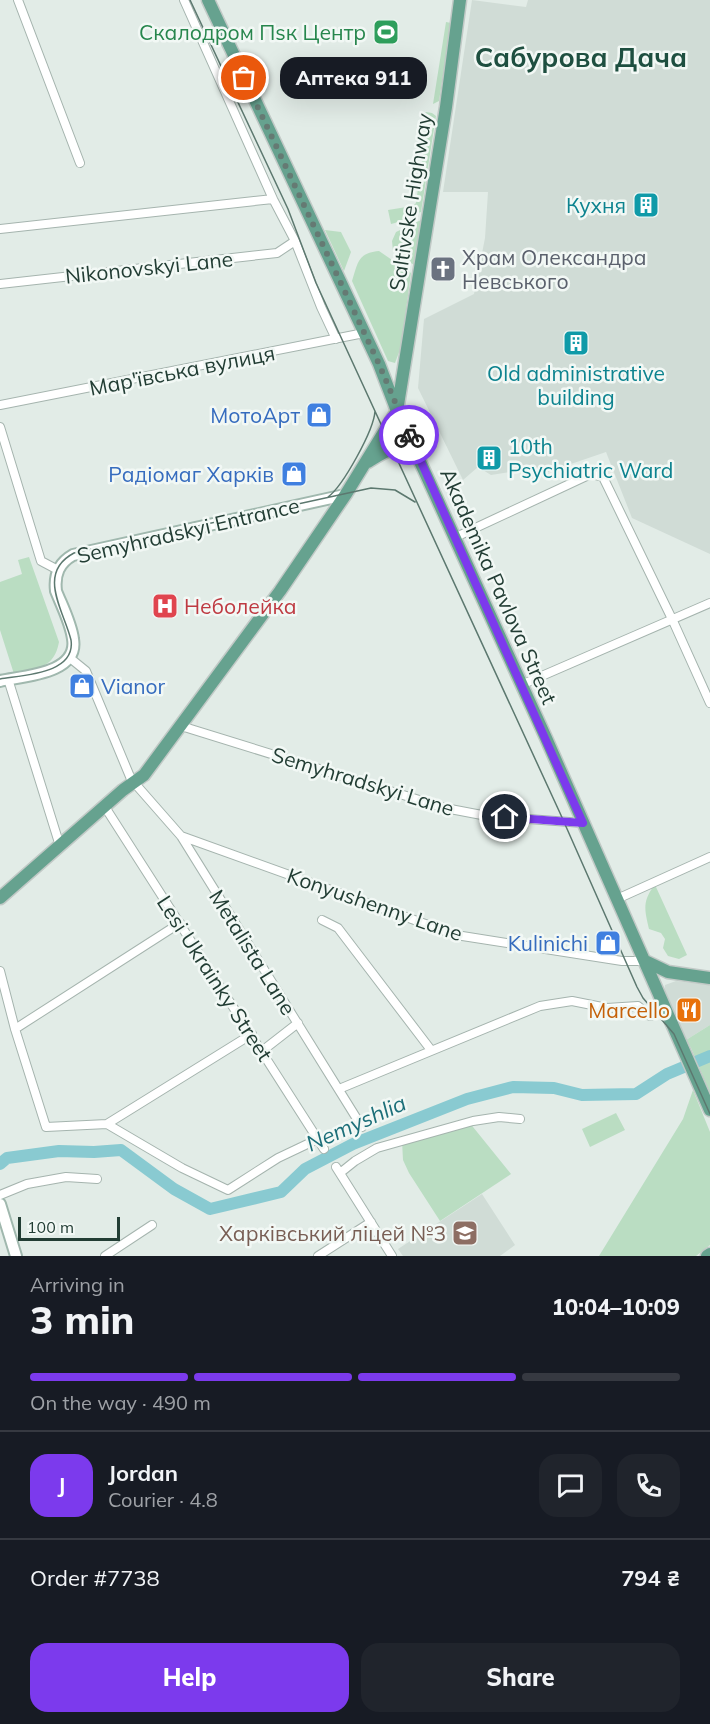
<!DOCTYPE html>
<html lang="en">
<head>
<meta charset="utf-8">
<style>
  :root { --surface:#171b24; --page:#20242c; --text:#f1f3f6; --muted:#9ea1a6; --line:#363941; --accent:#7c3aed }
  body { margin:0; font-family:Mulish,sans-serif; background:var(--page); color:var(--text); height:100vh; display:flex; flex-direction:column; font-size:22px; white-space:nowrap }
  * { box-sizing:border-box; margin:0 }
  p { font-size:20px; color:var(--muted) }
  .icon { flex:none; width:33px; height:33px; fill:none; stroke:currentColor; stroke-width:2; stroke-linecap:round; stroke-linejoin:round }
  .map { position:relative; height:1256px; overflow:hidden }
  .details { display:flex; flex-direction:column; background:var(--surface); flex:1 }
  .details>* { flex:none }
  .scale { position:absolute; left:18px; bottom:15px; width:102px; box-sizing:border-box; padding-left:6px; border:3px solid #223d34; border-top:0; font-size:16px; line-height:21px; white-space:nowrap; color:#223d34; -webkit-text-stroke:4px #f2f8f5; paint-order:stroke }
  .pin { position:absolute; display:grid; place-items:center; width:51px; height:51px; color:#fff; margin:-26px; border:3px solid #fff; border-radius:50%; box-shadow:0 2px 6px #0007 }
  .courier { position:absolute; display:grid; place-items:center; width:60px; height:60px; margin:-30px; border:4px solid #7c3aed; border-radius:50%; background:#fff; color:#222; box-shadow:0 2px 8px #0007 }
  .bubble { position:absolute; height:42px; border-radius:18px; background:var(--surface); box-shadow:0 6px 24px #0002; font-size:20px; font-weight:800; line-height:42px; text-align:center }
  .summary em { font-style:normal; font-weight:800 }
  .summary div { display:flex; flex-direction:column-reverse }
  .summary { display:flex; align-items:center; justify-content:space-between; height:102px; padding:0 30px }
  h1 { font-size:39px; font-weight:800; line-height:45px }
  .bar { display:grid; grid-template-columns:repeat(4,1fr); gap:9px 6px; align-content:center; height:72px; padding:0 30px }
  .bar i { height:8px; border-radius:4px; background:var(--line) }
  .bar .active { background:var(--accent) }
  .bar p { grid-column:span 4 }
  .line { display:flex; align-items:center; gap:15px; padding:0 30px; border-top:2px solid var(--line) }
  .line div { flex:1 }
  .round { display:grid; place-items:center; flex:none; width:63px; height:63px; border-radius:18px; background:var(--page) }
  .primary-button { display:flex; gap:12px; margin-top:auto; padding:12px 30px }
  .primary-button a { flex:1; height:69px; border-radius:18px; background:var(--accent); color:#fff; font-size:24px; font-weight:800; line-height:69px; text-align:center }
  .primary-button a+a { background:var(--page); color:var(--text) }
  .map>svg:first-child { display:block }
  .built { fill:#d0dcd6 }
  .green { fill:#baddc2 }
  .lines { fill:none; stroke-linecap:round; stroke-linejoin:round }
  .river { stroke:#89cad1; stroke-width:12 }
  .street-casing { stroke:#a5b4ae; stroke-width:10 }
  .secondary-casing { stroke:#a0b8ae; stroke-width:14 }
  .primary-casing { stroke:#c1c9c6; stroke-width:15 }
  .street { stroke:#fff; stroke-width:8 }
  .secondary { stroke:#fff; stroke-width:10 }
  .primary { stroke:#66a28f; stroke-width:12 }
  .tram { stroke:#5c786f; stroke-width:1.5 }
  .done { stroke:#657a73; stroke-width:6; stroke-dasharray:0 10.8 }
  .route { stroke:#7c3aed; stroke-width:8 }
  .labels { text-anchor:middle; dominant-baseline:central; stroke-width:5; stroke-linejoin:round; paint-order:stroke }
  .leisure-label { font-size:21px; fill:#27864d; stroke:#f2f8f5; text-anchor:end }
  .street-label { font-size:21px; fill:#223d34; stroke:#f2f8f5 }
  .culture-label { font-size:21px; fill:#0d838f; stroke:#f2f8f5; text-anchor:end }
  .worship-label { font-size:21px; fill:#5b616d; stroke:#f2f8f5; text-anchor:start }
  .shop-label { font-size:21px; fill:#366cbe; stroke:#f2f8f5; text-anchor:end }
  .health-label { font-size:21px; fill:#be3a42; stroke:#f2f8f5; text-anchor:start }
  .food-label { font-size:21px; fill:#c56008; stroke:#f2f8f5; text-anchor:end }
  .education-label { font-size:21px; fill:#785e54; stroke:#f2f8f5; text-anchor:end }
  .water-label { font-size:22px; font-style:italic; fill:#1c6f79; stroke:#f2f8f5 }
  .district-label { font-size:27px; font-weight:bold; fill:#1e4f40; stroke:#f2f8f5 }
</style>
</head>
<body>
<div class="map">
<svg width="710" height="1256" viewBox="0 0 710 1256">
  <rect width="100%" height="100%" fill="#e2ece7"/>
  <path class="built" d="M472,0l54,7 2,-7h182v554l-78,-36 -26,-66 -79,27 -5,-9 -31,5 -13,-8 -15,13 -45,-92 6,-69 50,-25 11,-56 3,-46h-45z
    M676,981l34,4v40l-24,15 -22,-46 1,-9z
    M482,1194l33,51 -15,11h-97l-5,-7z"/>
  <path class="green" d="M392,22l6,11 -18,8 -6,-11z
    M446,22l5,1 -12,78 -6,3z
    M426,112l6,1 4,3 -15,96c-11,2 -19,10 -30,12l-3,-14 25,-4 3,-3 11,-79 -6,-7z
    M421,220l-7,45 -21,-14 -1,-10 4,-9z
    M325,230l16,2 10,20 -7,19z
    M379,251l32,22 -10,74 -6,16 -7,-2 -36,-80c6,-19 6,-28 27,-30z
    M29,557l30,85c-5,27 -22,26 -45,32l-14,-44v-48l22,-8 -4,-14z
    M653,887h3l31,68 -8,4 -11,-3 -5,-8 2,-9 -4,-6 -12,-4c-4,-18 -7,-26 4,-42z
    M710,1025v68l-19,-45 -5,-8z
    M693,1090l17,42v113l-14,11h-97l84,-137z
    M616,1113l9,17 -35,17 -8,-18z
    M469,1122l42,52 -71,47 -31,-48 -6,-13 -1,-19z"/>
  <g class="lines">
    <path class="river" d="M0,1164l7,-6 52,-7 35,1 27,-2 53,39 36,20 71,-17 24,-23 48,-25 114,-45 46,-12 41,1 28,7 54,-1 31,-20 43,-18"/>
    <g class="street-casing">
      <path id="street" d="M18,0l62,163
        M184,0l89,199 22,42 26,66 15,32
        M0,229l273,-30
        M0,284l277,-31 18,-12
        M0,405l364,-72
        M0,427l41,134 17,9
        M456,537l135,-63 12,3 70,144 37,82
        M70,658l16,13 45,108 50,57 181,291
        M8,679l52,167
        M521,685l189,-82
        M181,726l264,82 42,8 96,7
        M105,807l219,342
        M181,836l275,99 166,26h23
        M617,899l93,-42
        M322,920l16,8 93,122
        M0,971l15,58 31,98 61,-3 145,-90
        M15,1029l165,-106
        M262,1051l36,-28
        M339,1089l201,-83 32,-5 35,7 31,-2 12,10 16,-6
        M107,1124l75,44 46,22 50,-32 40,-19
        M336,1167l56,89
        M340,1173l15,-12 22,-13 96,-27 26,-4 21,2
        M0,1195l27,-11 39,-7 31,2
        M105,1256l47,-31
        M318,1256l53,-34"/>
    </g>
    <g class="secondary-casing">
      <path id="secondary" d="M0,681c23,-5 79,-7 73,-42 -2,-16 -11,-33 -17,-48 -2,-17 3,-28 17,-36l272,-60
        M0,1204l16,52"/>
    </g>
    <g class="primary-casing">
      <path id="primary" d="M208,0l171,364 18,47 149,327 164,372
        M368,462c19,-12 30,-20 51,-5
        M0,898l123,-108 21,-15 136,-184 66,-97 51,-83 49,-304 14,-107
        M645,961l23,11 42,6
        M707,1256l3,-2"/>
    </g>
    <use href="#street" class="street"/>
    <use href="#secondary" class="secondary"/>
    <use href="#primary" class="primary"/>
    <path class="tram" d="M190,0l98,209 28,74 244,530 77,174 6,11 31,36 36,80
      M328,497c15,-11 46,-67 47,-86
      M0,679c23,-4 76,-5 71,-39 -7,-29 -35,-67 3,-87l297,-65 24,2 20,12"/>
  </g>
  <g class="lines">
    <path class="done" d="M244,78l135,286 30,71"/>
    <path class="route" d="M409,435l174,388 -78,-6"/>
  </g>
  <defs>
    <g id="stadium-square" transform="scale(1.35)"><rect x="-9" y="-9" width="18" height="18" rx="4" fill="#2e9e5b" stroke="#f2f8f5"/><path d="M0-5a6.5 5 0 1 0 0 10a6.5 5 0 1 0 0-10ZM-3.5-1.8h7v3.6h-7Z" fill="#fff"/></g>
    <g id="building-square" transform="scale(1.35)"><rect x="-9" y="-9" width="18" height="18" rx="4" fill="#0f9aa8" stroke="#f2f8f5"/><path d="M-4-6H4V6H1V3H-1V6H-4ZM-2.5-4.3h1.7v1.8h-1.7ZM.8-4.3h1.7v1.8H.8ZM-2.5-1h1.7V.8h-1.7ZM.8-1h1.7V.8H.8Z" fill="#fff"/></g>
    <g id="church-square" transform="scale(1.35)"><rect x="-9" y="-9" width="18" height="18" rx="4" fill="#6b7280" stroke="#f2f8f5"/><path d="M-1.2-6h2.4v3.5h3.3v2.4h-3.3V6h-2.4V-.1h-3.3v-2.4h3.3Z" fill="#fff"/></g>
    <g id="shop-square" transform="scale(1.35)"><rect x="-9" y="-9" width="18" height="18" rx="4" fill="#3f7fe0" stroke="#f2f8f5"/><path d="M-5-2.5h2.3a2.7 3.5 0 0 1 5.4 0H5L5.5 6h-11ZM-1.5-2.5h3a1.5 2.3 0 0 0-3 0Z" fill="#fff"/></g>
    <g id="hospital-square" transform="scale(1.35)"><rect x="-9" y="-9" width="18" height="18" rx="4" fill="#e0444e" stroke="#f2f8f5"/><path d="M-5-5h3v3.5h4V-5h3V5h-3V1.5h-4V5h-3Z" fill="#fff"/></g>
    <g id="restaurant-square" transform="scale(1.35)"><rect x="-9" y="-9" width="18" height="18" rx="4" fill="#e8710a" stroke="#f2f8f5"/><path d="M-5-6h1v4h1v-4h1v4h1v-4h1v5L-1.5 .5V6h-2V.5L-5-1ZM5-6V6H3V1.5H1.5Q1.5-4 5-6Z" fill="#fff"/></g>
    <g id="school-square" transform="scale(1.35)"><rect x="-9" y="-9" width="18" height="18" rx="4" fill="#8d6e63" stroke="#f2f8f5"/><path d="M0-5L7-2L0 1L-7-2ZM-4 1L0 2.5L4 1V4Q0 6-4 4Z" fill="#fff"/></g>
  </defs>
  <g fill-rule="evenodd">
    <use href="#stadium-square" x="386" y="32"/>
    <use href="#building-square" x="646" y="205"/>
    <use href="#church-square" x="443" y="269"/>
    <use href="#building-square" x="576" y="343"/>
    <use href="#shop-square" x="319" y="415"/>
    <use href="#building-square" x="489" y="458"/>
    <use href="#shop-square" x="294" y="474"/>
    <use href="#hospital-square" x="165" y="606"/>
    <use href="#shop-square" x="82" y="686"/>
    <use href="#shop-square" x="608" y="943"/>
    <use href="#restaurant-square" x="689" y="1010"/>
    <use href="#school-square" x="465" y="1233"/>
  </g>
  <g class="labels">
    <g class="leisure-label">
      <text x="366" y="32">Скалодром Пsк Центр</text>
    </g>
    <g class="street-label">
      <text transform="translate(410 202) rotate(-81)">Saltivske Highway</text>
      <text transform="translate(149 267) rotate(-6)">Nikonovskyi Lane</text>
      <text transform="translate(182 370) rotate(-11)">Мар'ївська вулиця</text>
      <text transform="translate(188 530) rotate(-13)">Semyhradskyi Entrance</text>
      <text transform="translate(499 586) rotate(66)">Akademika Pavlova Street</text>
      <text transform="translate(363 781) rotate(17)">Semyhradskyi Lane</text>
      <text transform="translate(375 904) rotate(19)">Konyushenny Lane</text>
      <text transform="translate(253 952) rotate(58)">Metalista Lane</text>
      <text transform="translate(215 978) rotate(57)">Lesi Ukrainky Street</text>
    </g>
    <g class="culture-label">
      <text x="626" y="205">Кухня</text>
      <text x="576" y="373" text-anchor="middle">Old administrative<tspan x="576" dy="24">building</tspan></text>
      <text x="508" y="446" text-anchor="start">10th<tspan x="508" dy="24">Psychiatric Ward</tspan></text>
    </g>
    <g class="worship-label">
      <text x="462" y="257">Храм Олександра<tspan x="462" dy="24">Невського</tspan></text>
    </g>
    <g class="shop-label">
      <text x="300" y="415">МотоАрт</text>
      <text x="274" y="474">Радіомаг Харків</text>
      <text x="101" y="686" text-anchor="start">Vianor</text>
      <text x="588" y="943">Kulinichi</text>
    </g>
    <g class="health-label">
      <text x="184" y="606">Неболейка</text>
    </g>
    <g class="food-label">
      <text x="670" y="1010">Marcello</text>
    </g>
    <g class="education-label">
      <text x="446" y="1233">Харківський ліцей №3</text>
    </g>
    <g class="water-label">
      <text transform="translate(356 1123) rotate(-24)">Nemyshlia</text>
    </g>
    <g class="district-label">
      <text x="581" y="57">Сабурова Дача</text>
    </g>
  </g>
</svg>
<div class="scale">100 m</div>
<div class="pin" style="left:244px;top:78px;background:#ea580c"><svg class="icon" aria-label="bag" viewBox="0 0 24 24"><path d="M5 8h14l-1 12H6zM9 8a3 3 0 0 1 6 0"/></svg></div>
<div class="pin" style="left:505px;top:817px;background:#1f2937"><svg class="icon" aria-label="home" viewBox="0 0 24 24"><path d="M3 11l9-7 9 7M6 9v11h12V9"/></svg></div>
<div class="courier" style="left:409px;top:435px"><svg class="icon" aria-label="bike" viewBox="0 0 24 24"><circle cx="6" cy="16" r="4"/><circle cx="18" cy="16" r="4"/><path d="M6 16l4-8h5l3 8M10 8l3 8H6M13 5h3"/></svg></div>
<div class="bubble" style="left:280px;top:57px;width:147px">Аптека 911</div>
</div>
<section class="details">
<div class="summary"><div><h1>3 min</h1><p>Arriving in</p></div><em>10:04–10:09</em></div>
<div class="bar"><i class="active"></i><i class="active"></i><i class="active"></i><i></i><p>On the way · 490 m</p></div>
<div class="line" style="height:108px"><b class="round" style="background:var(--accent);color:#fff">J</b><div><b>Jordan</b><p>Courier · 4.8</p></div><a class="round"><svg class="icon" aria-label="chat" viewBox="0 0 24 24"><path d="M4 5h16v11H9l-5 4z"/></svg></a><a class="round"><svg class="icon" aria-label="phone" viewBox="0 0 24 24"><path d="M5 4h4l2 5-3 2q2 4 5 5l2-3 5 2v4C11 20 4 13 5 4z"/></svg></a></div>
<div class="line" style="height:78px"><div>Order #7738</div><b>794 ₴</b></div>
<div class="primary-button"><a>Help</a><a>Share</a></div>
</section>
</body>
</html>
